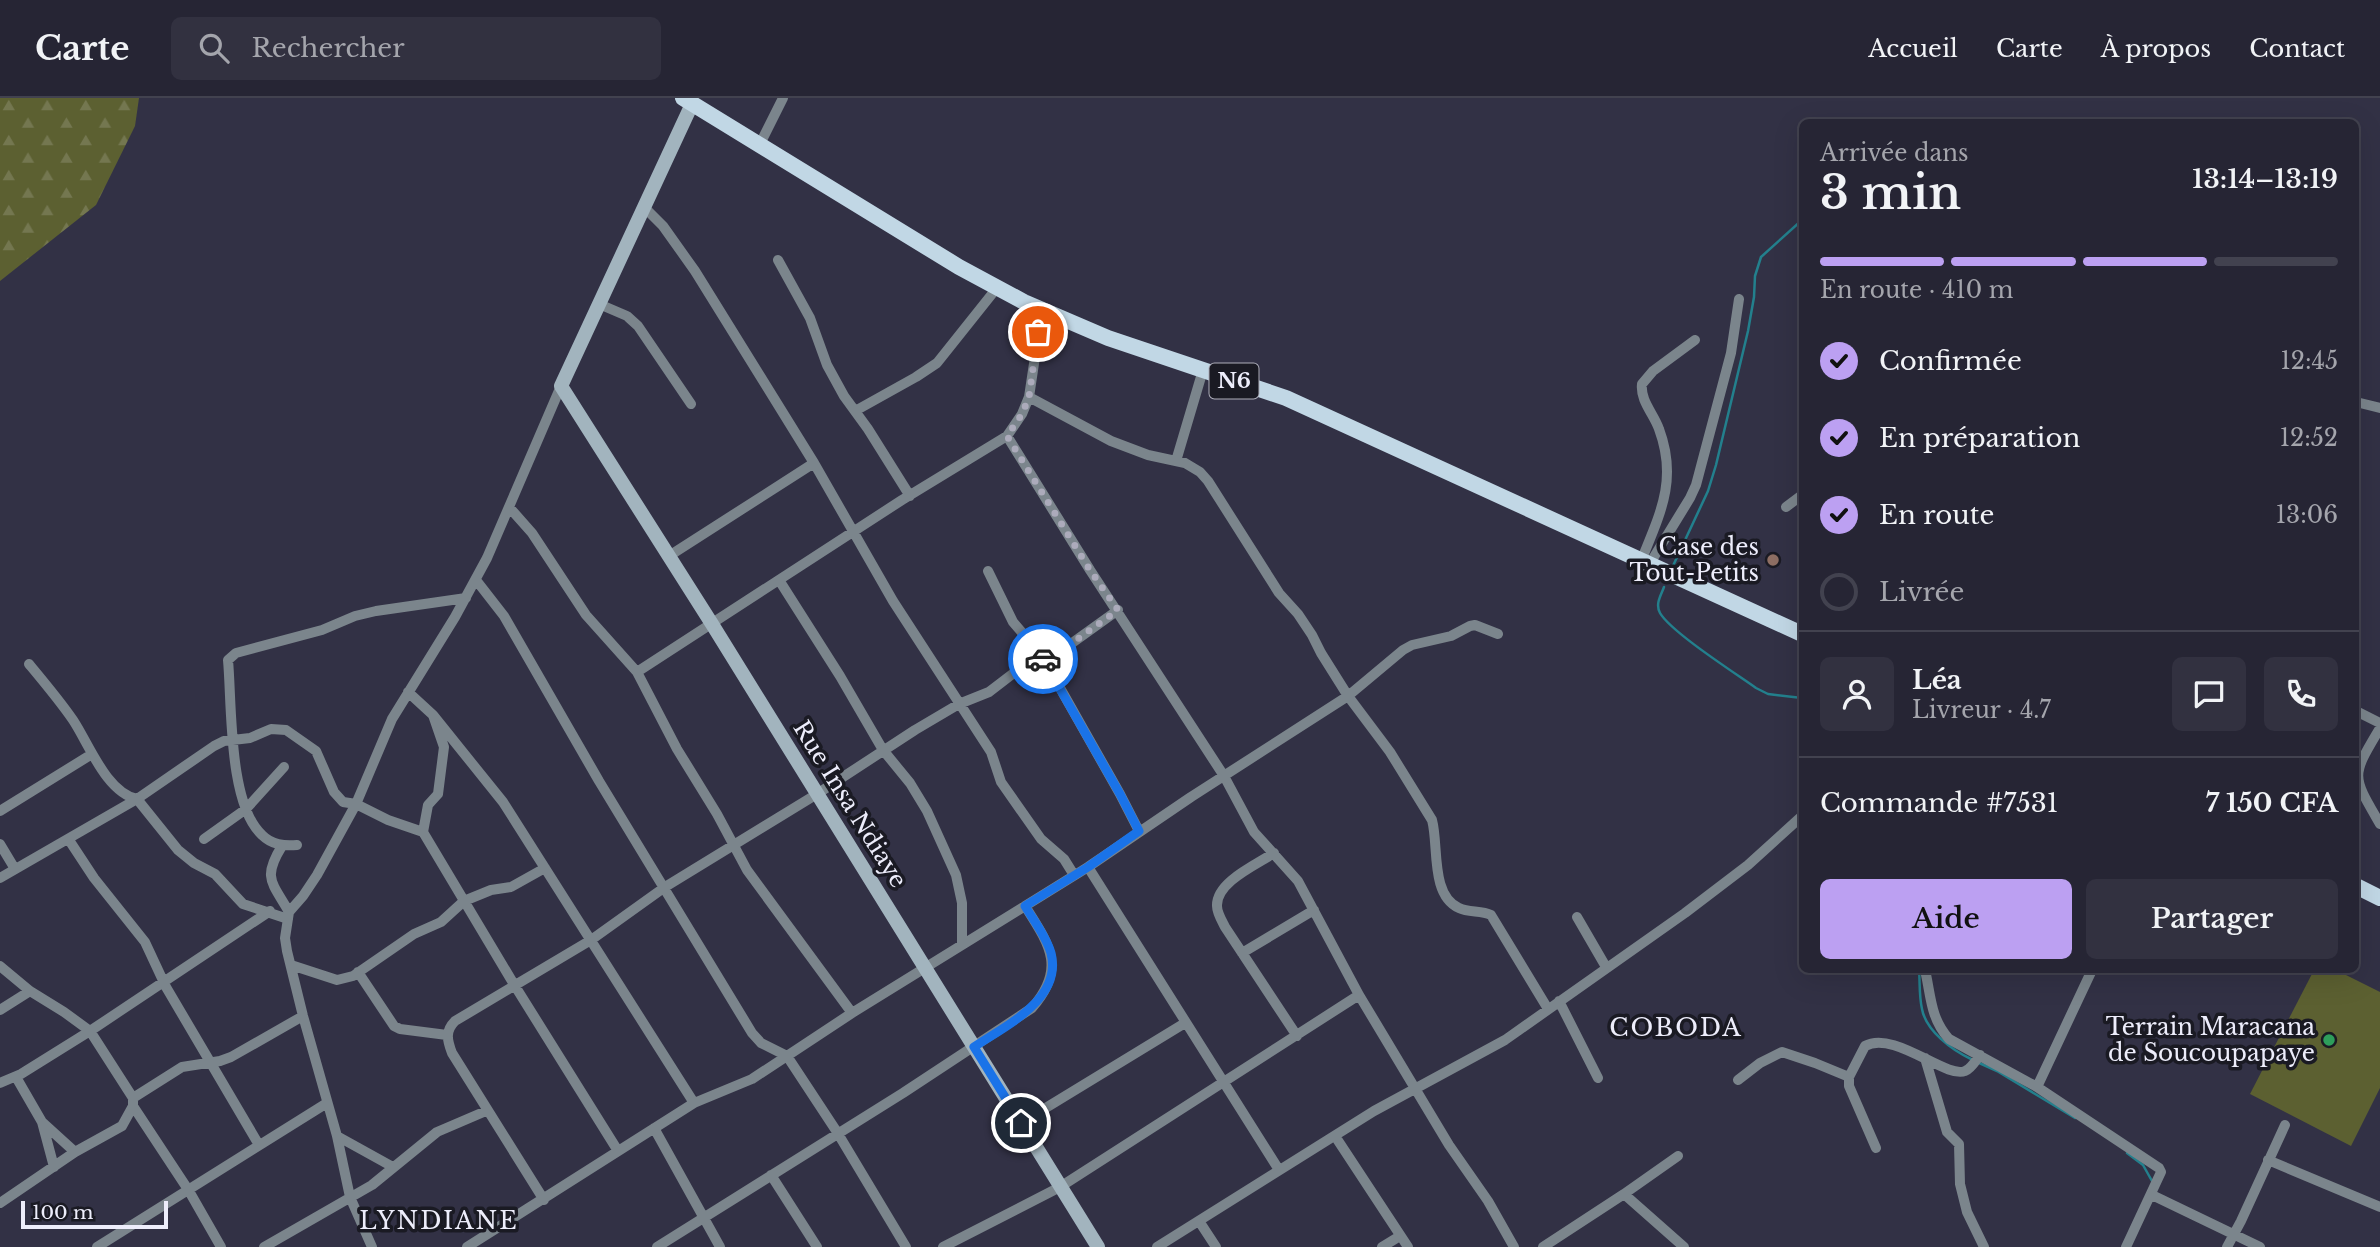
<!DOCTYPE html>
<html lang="fr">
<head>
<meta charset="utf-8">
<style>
  :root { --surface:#262534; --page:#323140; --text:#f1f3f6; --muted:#a4a5ac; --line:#42424f; --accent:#bca0f2 }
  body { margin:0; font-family:"Libre Baskerville",serif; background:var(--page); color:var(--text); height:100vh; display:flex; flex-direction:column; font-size:26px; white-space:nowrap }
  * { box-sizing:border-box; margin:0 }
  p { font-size:23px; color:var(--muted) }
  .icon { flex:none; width:38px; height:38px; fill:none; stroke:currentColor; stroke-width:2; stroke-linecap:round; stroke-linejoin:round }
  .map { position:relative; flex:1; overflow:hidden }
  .side { position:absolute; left:1799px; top:21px; width:560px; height:854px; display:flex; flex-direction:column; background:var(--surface); border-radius:10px; box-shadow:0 7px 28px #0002,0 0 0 2px var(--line) }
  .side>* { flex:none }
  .scale { position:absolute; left:21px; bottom:18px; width:147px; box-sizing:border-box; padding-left:7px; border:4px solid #ededfb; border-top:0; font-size:19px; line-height:24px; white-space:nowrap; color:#ededfb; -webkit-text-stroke:5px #1a1a23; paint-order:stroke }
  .pin { position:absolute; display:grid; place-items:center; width:60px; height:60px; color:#fff; margin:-30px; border:4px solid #fff; border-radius:50%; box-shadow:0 2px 7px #0007 }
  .courier { position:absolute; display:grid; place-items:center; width:70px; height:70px; margin:-35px; border:5px solid #1a73e8; border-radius:50%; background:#fff; color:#222; box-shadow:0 2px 9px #0007 }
  .overview em { font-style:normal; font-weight:600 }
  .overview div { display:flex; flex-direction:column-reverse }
  .overview { display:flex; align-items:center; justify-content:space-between; height:119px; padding:0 21px }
  h1 { font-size:46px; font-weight:600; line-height:52px }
  .bar { display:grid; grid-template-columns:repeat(4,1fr); gap:10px 7px; align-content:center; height:84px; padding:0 21px }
  .bar i { height:9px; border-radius:5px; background:var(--line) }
  .bar .active { background:var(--accent) }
  .bar p { grid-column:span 4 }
  .line { display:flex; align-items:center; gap:18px; padding:0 21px; border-top:2px solid var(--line) }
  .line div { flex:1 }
  .round { display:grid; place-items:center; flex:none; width:74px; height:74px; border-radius:10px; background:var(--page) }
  ol { padding:0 21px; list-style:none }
  li { display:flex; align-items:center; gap:21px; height:77px }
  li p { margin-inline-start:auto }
  li .icon { padding:7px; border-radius:50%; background:var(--accent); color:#111; stroke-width:4 }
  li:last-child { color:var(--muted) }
  li i { width:38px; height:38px; border:4px solid var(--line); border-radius:50% }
  .primary-button { display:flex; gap:14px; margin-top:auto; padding:14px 21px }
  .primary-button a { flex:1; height:80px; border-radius:10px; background:var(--accent); color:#111; font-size:28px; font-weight:600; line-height:80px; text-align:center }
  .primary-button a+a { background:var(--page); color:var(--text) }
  header { display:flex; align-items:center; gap:42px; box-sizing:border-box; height:98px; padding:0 35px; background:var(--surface); border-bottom:2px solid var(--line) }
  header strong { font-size:33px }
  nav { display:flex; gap:38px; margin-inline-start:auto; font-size:24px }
  .search { width:490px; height:63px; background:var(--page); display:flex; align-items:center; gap:18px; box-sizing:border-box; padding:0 24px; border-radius:10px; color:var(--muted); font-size:26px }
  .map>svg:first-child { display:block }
  .forest { fill:url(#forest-firs) }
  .park { fill:#5c6031 }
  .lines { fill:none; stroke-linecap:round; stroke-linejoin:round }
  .stream { stroke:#23808d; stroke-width:2.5 }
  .street { stroke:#7b858c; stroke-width:10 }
  .secondary { stroke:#a2b4be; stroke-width:14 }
  .primary { stroke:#c1d7e5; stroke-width:16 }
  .done { stroke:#acabbb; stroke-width:7; stroke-dasharray:0 12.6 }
  .route { stroke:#1a73e8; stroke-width:9 }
  .education-dot { fill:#8d6e63; stroke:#1a1a23; stroke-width:2.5 }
  .leisure-dot { fill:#2e9e5b; stroke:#1a1a23; stroke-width:2.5 }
  .labels { text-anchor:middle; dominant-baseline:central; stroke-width:7; stroke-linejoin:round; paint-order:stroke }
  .shield { fill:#1a1a23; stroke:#aeaeba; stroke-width:2 }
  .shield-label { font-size:21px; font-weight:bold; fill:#ededfb }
  .poi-label { font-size:23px; fill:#ededfb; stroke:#1a1a23; text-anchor:end }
  .street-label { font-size:23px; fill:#ededfb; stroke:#1a1a23 }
  .neighbourhood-label { font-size:24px; letter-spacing:2px; fill:#ededfb; stroke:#1a1a23 }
</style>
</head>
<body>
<header>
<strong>Carte</strong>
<div class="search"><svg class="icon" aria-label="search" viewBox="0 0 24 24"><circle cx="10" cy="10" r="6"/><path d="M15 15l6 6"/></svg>Rechercher</div>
<nav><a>Accueil</a><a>Carte</a><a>À propos</a><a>Contact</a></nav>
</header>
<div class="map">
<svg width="2380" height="1149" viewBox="0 0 2380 1149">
  <defs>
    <pattern id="forest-firs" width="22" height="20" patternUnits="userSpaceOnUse" patternTransform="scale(1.75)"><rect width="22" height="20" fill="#5c6031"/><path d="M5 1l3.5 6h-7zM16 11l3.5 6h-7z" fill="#747750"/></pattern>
  </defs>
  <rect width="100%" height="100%" fill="#323145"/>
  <path class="forest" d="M0,0h139l-4,28 -39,79 -96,76z"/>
  <path class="park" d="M2314,872h22l44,22v96l-29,58 -101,-52z"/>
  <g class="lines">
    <path class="stream" d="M1672,470l36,-77 8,-26 32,-134 6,-34 1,-21 6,-19 41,-37
      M1664,489c-3,8 -9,17 -4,26 11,19 75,60 96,75l12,6 34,4
      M1919,872c1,12 0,26 3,39 4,22 30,41 49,50
      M1977,964l20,9 78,47
      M2127,1055l16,12 9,16"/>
    <path class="street" d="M759,48l24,-48
      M644,109l19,19 32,45 119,192 79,138 98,151 10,30 40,57 23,20 10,16
      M778,162l32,58 17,47 17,31 24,33 42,67
      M599,206l28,12 11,10 53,78
      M1029,299l82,44 37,14 37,8 15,9 8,9 71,112 19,21 14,21 9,18 27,43 42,56 42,68c7,25 -2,75 27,88 10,5 22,2 32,7l57,94
      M2356,304l24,6
      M855,313l61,-34 21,-14 59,-74
      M1007,338l83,134 134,206 30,56 44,49 61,114 90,150 39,56 26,46
      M1176,363l27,-91
      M509,409l23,26 54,82 51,57 265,-172 105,-64 15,-22 7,-17 13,-87
      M1786,409l16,-12
      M669,458l145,-93
      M1641,463c19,-47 37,-81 18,-132 -5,-15 -19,-28 -17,-45l11,-13 42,-31
      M1649,467l41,-67 6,-13 35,-132 8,-54
      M988,473l25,51 29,34 78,138 19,37
      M476,482l28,36 95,165 153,252 9,10 26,13 50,76 69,115
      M779,482l61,96 43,74 27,33 17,28 29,64 6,28v40
      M29,566c15,18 31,37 44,56 16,24 33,72 64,79l41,51 16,13 21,11 28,30 45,15
      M637,574l40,77 40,65 30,56 105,143
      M408,594l25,23 11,32 -6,47 -10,11 -5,27
      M2356,613l24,12
      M433,617l70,87 191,301
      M2380,630c-29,49 -29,46 0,96
      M0,713l92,-57
      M204,741l42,-30 38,-42
      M69,742l25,38 51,64 21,45 93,158
      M0,746l15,25
      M297,747c-13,1 -25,0 -35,-10 -34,-31 -30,-132 -34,-175l8,-7 86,-23 33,-14 21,-5 90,-13
      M282,748c-20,32 -10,36 7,66
      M1274,755c-18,12 -58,29 -57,53 0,7 5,15 8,21l72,109
      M1088,769l191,303
      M0,780l137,-79 77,-53 10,-5 26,-3 21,-9 15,1 30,21 18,41 9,10 13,2 32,16 35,12 92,154 103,165
      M1577,819l29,50
      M1242,855l72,-43
      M291,867l46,15 16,-4 61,-42 27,-12 23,-21 27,-11 20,-3 34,-19
      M0,868l30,25 34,21 26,19 43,67v8l56,85 32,56
      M1925,872c6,25 5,48 24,69l88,48 122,81 2,4 -35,75
      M358,874l36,54 6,3 47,6
      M1559,903l39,77
      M0,912l30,-19
      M1925,960l22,74 12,12 1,40 7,28 17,35
      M16,979l26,45 33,30
      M1738,982l22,-17 22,-11 33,11 34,14
      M0,985l21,-9 69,-43 180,-120
      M2037,989l55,-117
      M133,1000l49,-31 38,-6 11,-4 72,-41
      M42,1024l12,45
      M1021,1025l164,-100
      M654,1030l66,119
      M337,1038l56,31
      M1335,1038l73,111
      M1876,1050l-27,-62v-9l16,-31c29,-16 81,33 100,25 6,-2 11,-11 15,-16
      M2268,1062l112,47
      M771,1077l46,72
      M1624,1096l54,-38
      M2152,1097l108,52
      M544,1102l-92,-147c-5,-13 -7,-22 3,-32l136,-81 74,-53 152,-93 98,-64 44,-26 30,-12 39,-30 33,-11 57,-41
      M0,1105l75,-51 47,-26 11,-20
      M1199,1123l17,26
      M97,1149l230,-144
      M264,1149l108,-62 65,-53 49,-21
      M372,1149l-22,-50 -13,-61 -34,-120 -16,-65 -2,-13 4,-26 14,-16 14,-21 39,-71 36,-85 63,-102 32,-59 74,-172
      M467,1149l227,-144 58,-24 100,-66 236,-146 103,-70 157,-101 55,-46 9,-5 39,-9 19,-10 5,-1 23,9
      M657,1149l246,-154 129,-85c35,-40 17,-64 -7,-102
      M943,1149l117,-60 299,-192
      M1157,1149l217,-136 131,-71 180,-127 63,-48 54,-49
      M1382,1149l18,-11
      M1543,1149l81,-53 60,53
      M2227,1149l14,-26 44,-96"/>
    <path class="secondary" d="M692,6l-131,282 151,238 386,623"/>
    <path class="primary" d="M683,0l276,169 65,35 84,36 178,60 516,236
      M2356,788l24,12"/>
  </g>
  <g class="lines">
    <path class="done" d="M1038,234l-9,65 -7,17 -15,22 83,134 28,40 -57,41 -19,5 1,3"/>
    <path class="route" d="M1021,1025l-47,-76c31,-21 89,-48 77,-94 -5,-17 -17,-32 -26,-47l63,-39 51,-36 -19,-37 -77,-135"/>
  </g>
  <circle class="education-dot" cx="1773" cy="462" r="7"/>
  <circle class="leisure-dot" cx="2329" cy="942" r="7"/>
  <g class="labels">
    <rect class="shield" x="1209.5" y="265.5" width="49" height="35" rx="5"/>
    <g class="shield-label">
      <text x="1234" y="283">N6</text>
    </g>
    <g class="poi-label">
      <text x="1759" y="449">Case des<tspan x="1759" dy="26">Tout-Petits</tspan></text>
      <text x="2315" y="929">Terrain Maracana<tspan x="2315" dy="26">de Soucoupapaye</tspan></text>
    </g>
    <g class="street-label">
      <text transform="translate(850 706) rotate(58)">Rue Insa Ndiaye</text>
    </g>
    <g class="neighbourhood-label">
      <text x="1676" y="929">COBODA</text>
      <text x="439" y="1122">LYNDIANE</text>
    </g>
  </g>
</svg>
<div class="scale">100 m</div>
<div class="pin" style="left:1038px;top:234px;background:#ea580c"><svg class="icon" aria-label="bag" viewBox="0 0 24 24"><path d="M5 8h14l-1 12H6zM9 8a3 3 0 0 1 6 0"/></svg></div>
<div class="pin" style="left:1021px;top:1025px;background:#1f2937"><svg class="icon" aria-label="home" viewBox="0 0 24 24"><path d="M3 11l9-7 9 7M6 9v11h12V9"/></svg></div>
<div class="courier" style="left:1043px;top:561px"><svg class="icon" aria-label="car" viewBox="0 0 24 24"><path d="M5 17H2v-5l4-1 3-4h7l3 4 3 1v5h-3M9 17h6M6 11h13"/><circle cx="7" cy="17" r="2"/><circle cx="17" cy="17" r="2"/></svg></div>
<section class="side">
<div class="overview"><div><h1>3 min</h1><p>Arrivée dans</p></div><em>13:14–13:19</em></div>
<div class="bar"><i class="active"></i><i class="active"></i><i class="active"></i><i></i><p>En route · 410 m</p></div>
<ol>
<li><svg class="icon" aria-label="check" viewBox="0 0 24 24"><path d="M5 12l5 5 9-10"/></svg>Confirmée<p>12:45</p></li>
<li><svg class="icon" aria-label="check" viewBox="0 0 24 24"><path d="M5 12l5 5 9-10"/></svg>En préparation<p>12:52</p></li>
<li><svg class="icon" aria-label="check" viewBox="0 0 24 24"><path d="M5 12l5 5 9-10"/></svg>En route<p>13:06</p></li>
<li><i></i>Livrée</li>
</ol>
<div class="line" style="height:126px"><a class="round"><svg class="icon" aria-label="person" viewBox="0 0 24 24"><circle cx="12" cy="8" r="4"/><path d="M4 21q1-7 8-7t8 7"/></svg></a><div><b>Léa</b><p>Livreur · 4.7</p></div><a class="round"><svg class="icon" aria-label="chat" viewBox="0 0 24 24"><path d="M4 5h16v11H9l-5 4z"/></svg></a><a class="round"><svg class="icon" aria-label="phone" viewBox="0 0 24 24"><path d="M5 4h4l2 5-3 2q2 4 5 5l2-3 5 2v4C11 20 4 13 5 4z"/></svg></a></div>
<div class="line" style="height:91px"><div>Commande #7531</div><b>7 150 CFA</b></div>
<div class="primary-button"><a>Aide</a><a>Partager</a></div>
</section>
</div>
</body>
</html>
